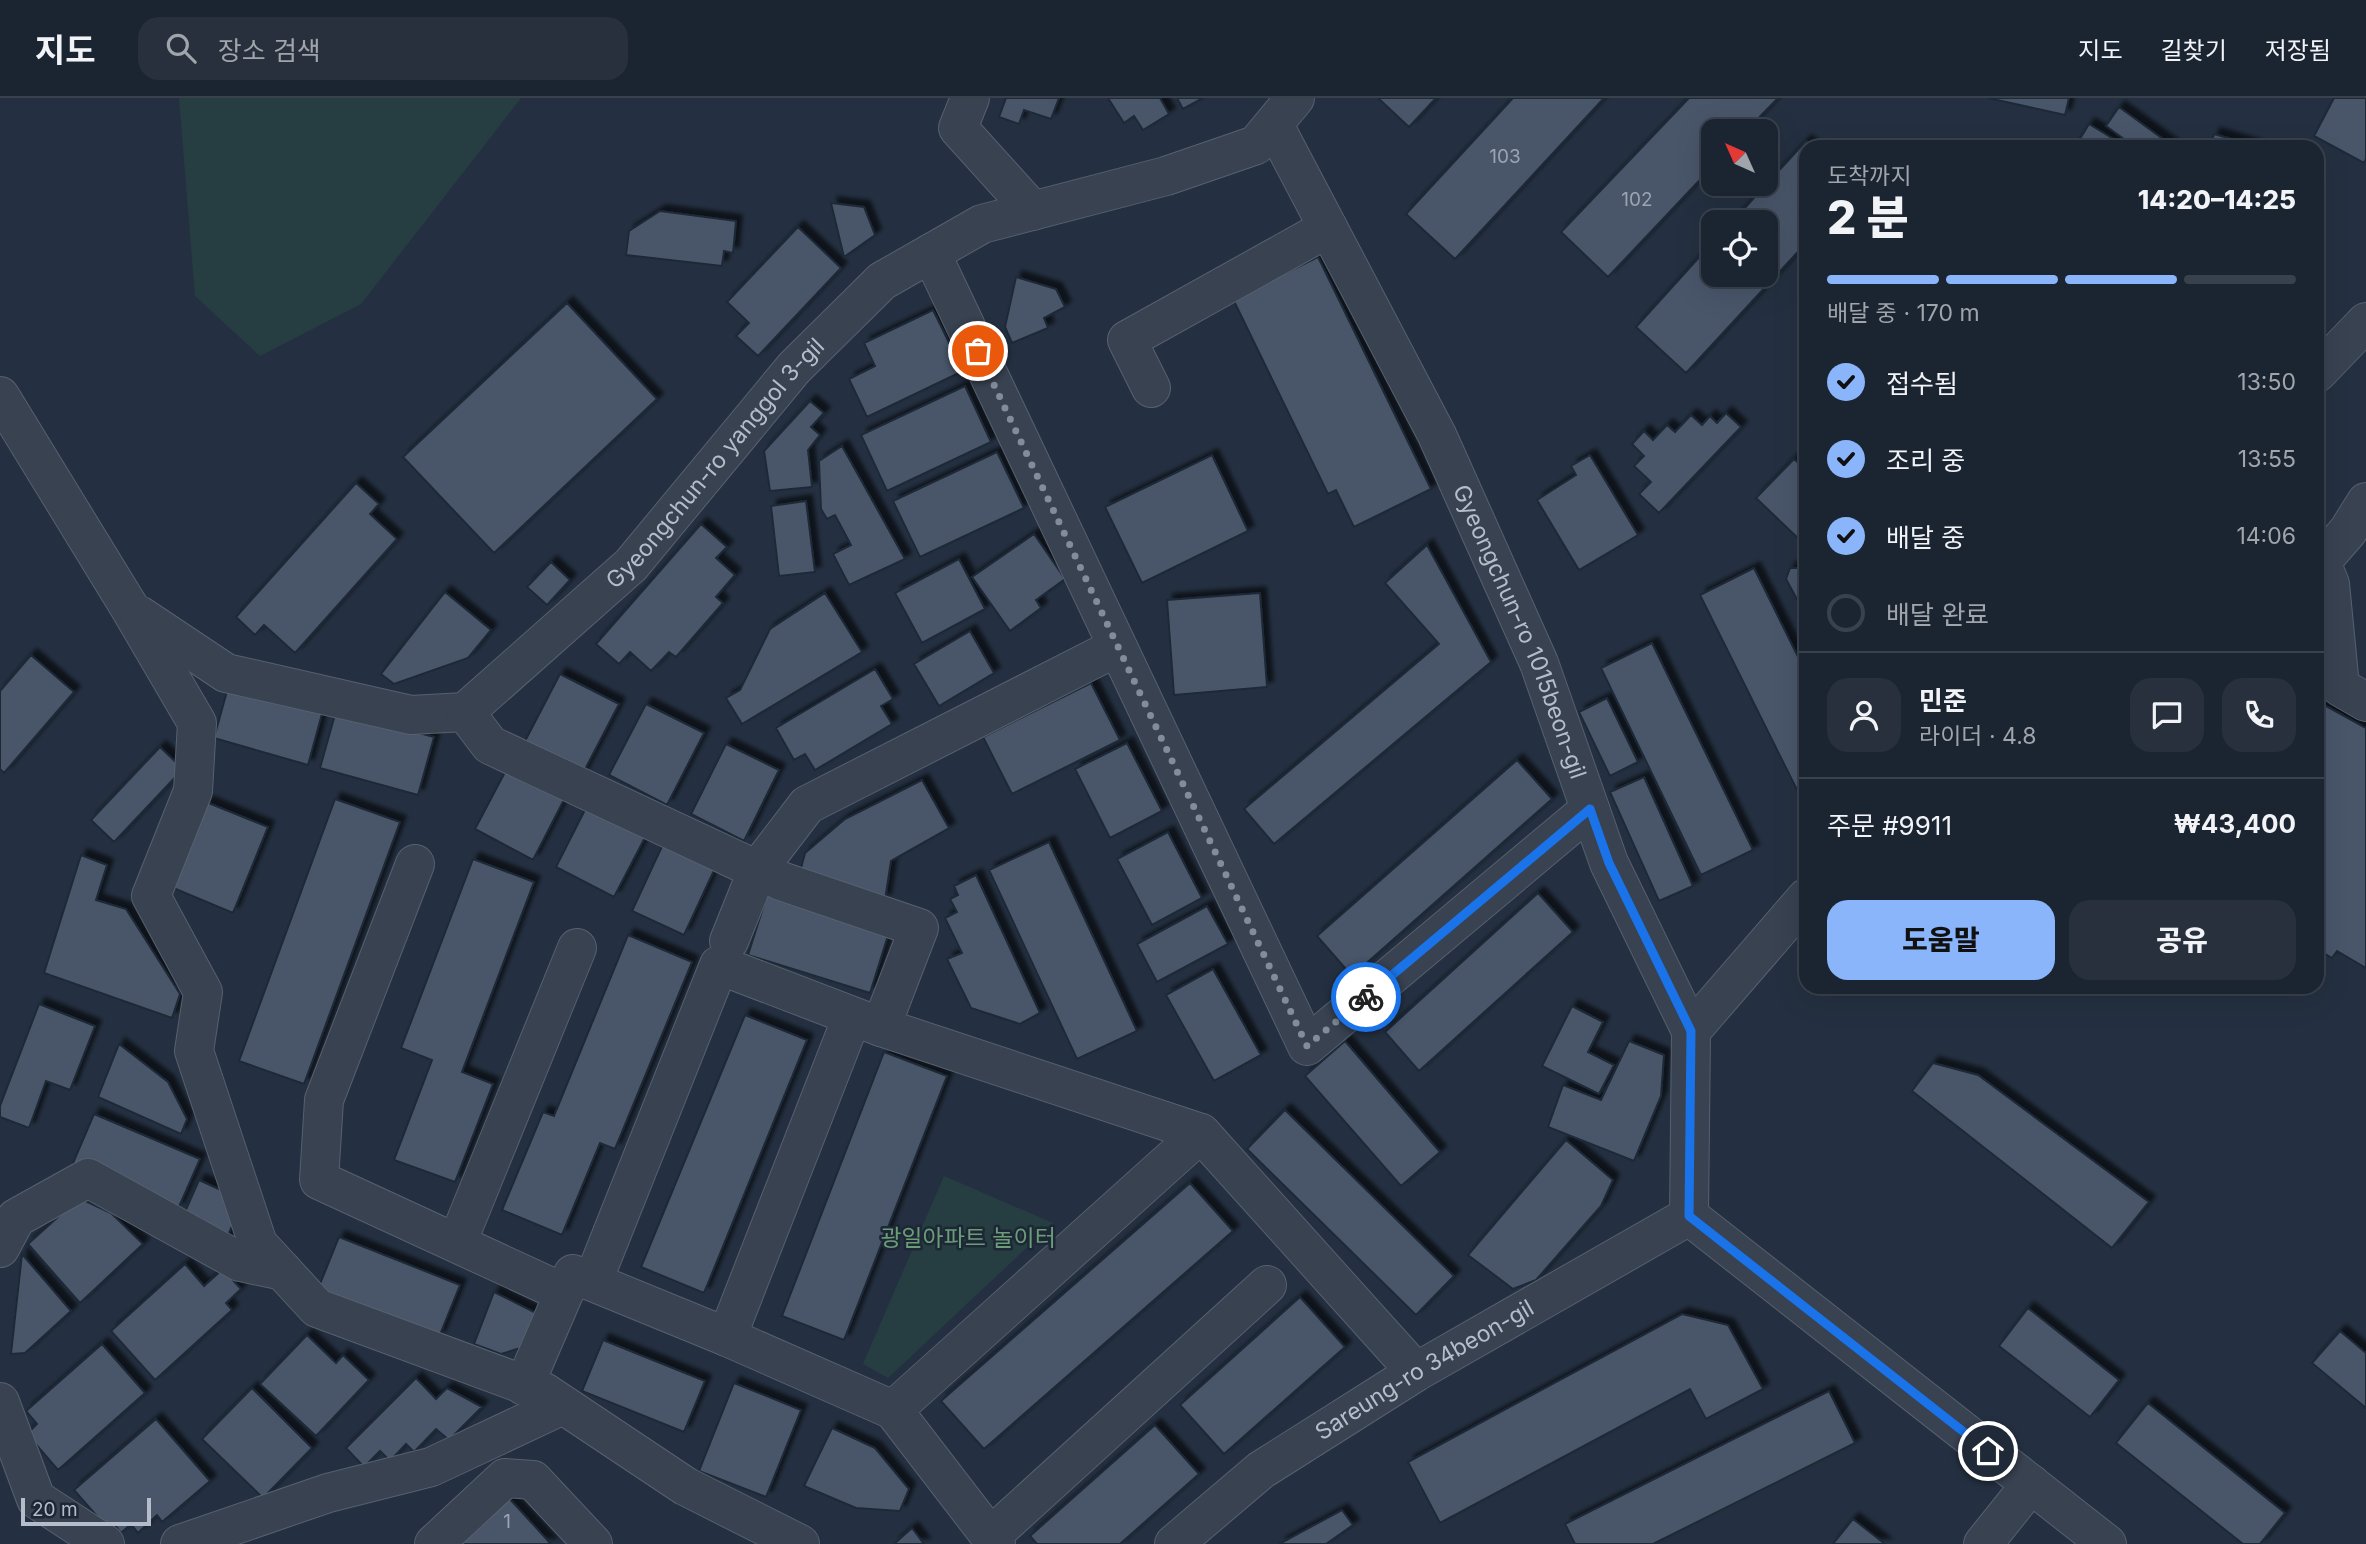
<!DOCTYPE html>
<html lang="ko">
<head>
<meta charset="utf-8">
<style>
  :root { --surface:#1b2431; --page:#28303d; --text:#f1f3f6; --muted:#a0a4ab; --line:#39414d; --accent:#8ab5fb }
  body { margin:0; font-family:Inter,"Noto Sans KR",sans-serif; background:var(--page); color:var(--text); height:100vh; display:flex; flex-direction:column; font-size:26px; white-space:nowrap }
  * { box-sizing:border-box; margin:0 }
  p { font-size:23px; color:var(--muted) }
  .icon { flex:none; width:38px; height:38px; fill:none; stroke:currentColor; stroke-width:2; stroke-linecap:round; stroke-linejoin:round }
  .map { position:relative; flex:1; overflow:hidden }
  .details { position:absolute; left:1799px; top:42px; width:525px; height:854px; display:flex; flex-direction:column; background:var(--surface); border-radius:21px; box-shadow:0 7px 28px #0002,0 0 0 2px var(--line) }
  .details>* { flex:none }
  .needle { width:46px; rotate:315deg }
  .buttons { position:absolute; left:1701px; top:21px; display:grid; gap:14px }
  .buttons a { display:grid; place-items:center; width:77px; height:77px; border-radius:14px; background:var(--surface); box-shadow:0 7px 28px #0002,0 0 0 2px var(--line); font-size:35px }
  .scale { position:absolute; left:21px; bottom:18px; width:130px; box-sizing:border-box; padding-left:7px; border:4px solid #b5bdcb; border-top:0; font-size:19px; line-height:24px; white-space:nowrap; color:#b5bdcb; -webkit-text-stroke:5px #1d2736; paint-order:stroke }
  .pin { position:absolute; display:grid; place-items:center; width:60px; height:60px; color:#fff; margin:-30px; border:4px solid #fff; border-radius:50%; box-shadow:0 2px 7px #0007 }
  .courier { position:absolute; display:grid; place-items:center; width:70px; height:70px; margin:-35px; border:5px solid #1a73e8; border-radius:50%; background:#fff; color:#222; box-shadow:0 2px 9px #0007 }
  .headline em { font-style:normal; font-weight:800 }
  .headline div { display:flex; flex-direction:column-reverse }
  .headline { display:flex; align-items:center; justify-content:space-between; height:119px; padding:0 28px }
  h1 { font-size:46px; font-weight:800; line-height:52px }
  .bar { display:grid; grid-template-columns:repeat(4,1fr); gap:10px 7px; align-content:center; height:84px; padding:0 28px }
  .bar i { height:9px; border-radius:5px; background:var(--line) }
  .bar .active { background:var(--accent) }
  .bar p { grid-column:span 4 }
  .line { display:flex; align-items:center; gap:18px; padding:0 28px; border-top:2px solid var(--line) }
  .line div { flex:1 }
  .round { display:grid; place-items:center; flex:none; width:74px; height:74px; border-radius:21px; background:var(--page) }
  ol { padding:0 28px; list-style:none }
  li { display:flex; align-items:center; gap:21px; height:77px }
  li p { margin-inline-start:auto }
  li .icon { padding:7px; border-radius:50%; background:var(--accent); color:#111; stroke-width:4 }
  li:last-child { color:var(--muted) }
  li i { width:38px; height:38px; border:4px solid var(--line); border-radius:50% }
  .primary-button { display:flex; gap:14px; margin-top:auto; padding:14px 28px }
  .primary-button a { flex:1; height:80px; border-radius:21px; background:var(--accent); color:#111; font-size:28px; font-weight:800; line-height:80px; text-align:center }
  .primary-button a+a { background:var(--page); color:var(--text) }
  header { display:flex; align-items:center; gap:42px; box-sizing:border-box; height:98px; padding:0 35px; background:var(--surface); border-bottom:2px solid var(--line) }
  header strong { font-size:33px }
  nav { display:flex; gap:38px; margin-inline-start:auto; font-size:24px }
  .search { width:490px; height:63px; background:var(--page); display:flex; align-items:center; gap:18px; box-sizing:border-box; padding:0 24px; border-radius:21px; color:var(--muted); font-size:26px }
  .map>svg:first-child { display:block }
  .green { fill:#263e42 }
  .building { fill:#4a576a; stroke:#1f2938; stroke-width:2; filter:url(#shadow) }
  .lines { fill:none; stroke-linecap:round; stroke-linejoin:round }
  .minor-casing { stroke:#57606e; stroke-width:40 }
  .minor { stroke:#394251; stroke-width:38 }
  .done { stroke:#828c9b; stroke-width:7; stroke-dasharray:0 12.6 }
  .route { stroke:#1a73e8; stroke-width:9 }
  .labels { text-anchor:middle; dominant-baseline:central; stroke-width:5; stroke-linejoin:round; paint-order:stroke }
  .number-label { font-size:19px; fill:#9aa4b3 }
  .street-label { font-size:23px; fill:#b5bdcb; stroke:#1d2736 }
  .park-label { font-size:23px; fill:#6b9d77; stroke:#1d2736 }
</style>
</head>
<body>
<header>
<strong>지도</strong>
<div class="search"><svg class="icon" aria-label="search" viewBox="0 0 24 24"><circle cx="10" cy="10" r="6"/><path d="M15 15l6 6"/></svg>장소 검색</div>
<nav><a>지도</a><a>길찾기</a><a>저장됨</a></nav>
</header>
<div class="map">
<svg width="2366" height="1446" viewBox="0 0 2366 1446">
  <defs>
    <filter id="shadow"><feDropShadow dx="6" dy="-6" stdDeviation="2" flood-color="#0009"/></filter>
  </defs>
  <rect width="100%" height="100%" fill="#243041"/>
  <path class="green" d="M179,0h342l-160,206 -101,52 -65,-60z
    M944,1078l109,47 -165,155 -25,-14z"/>
  <path class="building" d="M1006,0h53l-8,21 -27,-9 -5,14 -20,-7z
    M1108,0h52l9,16 -26,16 -9,-14 -10,7z
    M1177,0h26l-20,11z
    M1378,0h58l-27,29z
    M1513,0h91l-149,161 -49,-45z
    M1689,0h89l-32,33h-33v35l-105,111 -47,-45z
    M1988,0h81l-4,17z
    M2334,0h32v61l-2,4 -50,-27z
    M2119,9l55,40h-39l-29,-21z
    M2089,26l36,22 -1,1h-49z
    M2214,36l45,13h-49z
    M1806,43l7,6h-7v96l-120,130 -50,-46 77,-85v33h53v-53h-34z
    M831,105l33,4 11,28 -31,22z
    M660,113l76,10 -3,32 -9,-2 -2,15 -96,-11 3,-24z
    M798,129l43,41 -83,88 -22,-20 13,-13 -22,-21z
    M1318,159l113,232 -77,38 -18,-37 -8,4 -95,-195z
    M1016,179l40,12 9,18 -21,11 4,10 -36,15 -7,-16z
    M567,205l90,96 -163,154 -91,-96z
    M933,212l30,61 -96,46 -18,-38 26,-13 -11,-23z
    M965,288l26,56 -104,49 -26,-56z
    M810,303l14,12 -13,14 9,8 -12,15 4,37 -42,4 -6,-40z
    M1726,315l15,14 -82,86 -20,-19 12,-12 -17,-16 10,-10 -12,-12 12,-13 9,9 14,-15 8,7 16,-17 11,10 8,-9 7,7z
    M842,348l63,113 -56,26 -16,-31 18,-9 -16,-30 -8,4 -6,-10 -2,-48z
    M997,354l27,56 -104,49 -27,-56z
    M1212,357l36,76 -106,52 -37,-76z
    M1590,357l48,80 -59,35 -42,-70 39,-25 -5,-9z
    M1794,361l12,11v73h-3l-47,-45z
    M356,385l23,21 -9,10 27,25 -102,114 -31,-28 -9,10 -19,-18z
    M806,403l9,71 -36,4 -8,-70z
    M701,426l26,23 -11,11 19,17 -19,22 7,6 -47,54 -7,-5 -18,19 -21,-19 -11,12 -23,-20z
    M1034,436l31,45 -29,21 5,8 -31,23 -38,-54z
    M1427,447l64,117 -217,182 -30,-35 195,-165 -54,-61z
    M959,461l26,50 -63,34 -27,-50z
    M551,464l19,18 -23,25 -20,-18z
    M1754,470l52,105v125l-4,2 -102,-205z
    M1790,470h16v48l-20,-37z
    M445,494l46,38 -23,28 -74,26 -13,-10z
    M825,495l37,59 -120,72 -16,-26 14,-8 30,-61z
    M1260,495l7,94 -93,8 -7,-95z
    M970,533l24,42 -55,33 -25,-42z
    M1652,545l101,207 -52,25 -100,-207z
    M31,557l43,37 -70,81 -4,-4v-78z
    M875,571l18,30 -12,7 11,18 -77,46 -10,-16 -11,6 -18,-32z
    M560,576l59,30 -37,71 -59,-30z
    M1091,585l29,57 -108,54 -29,-57z
    M229,586l94,26 -15,55 -94,-27z
    M1607,600l31,64 -28,14 -31,-64z
    M2317,603l49,27v240l-29,-17 -5,7 -15,-9z
    M646,606l58,29 -37,72 -58,-30z
    M336,613l98,26 -16,58 -98,-27z
    M1127,645l35,68 -52,27 -35,-69z
    M726,646l53,26 -35,71 -53,-27z
    M160,649l23,22 -69,73 -23,-22z
    M512,661l58,29 -37,72 -58,-31z
    M1517,662l35,39 -200,177 -35,-40z
    M1644,679l49,109 -34,15 -49,-109z
    M922,682l27,48 -58,33 -6,39 -86,-24 6,-23 40,-34z
    M592,698l59,30 -37,71 -58,-30z
    M335,701l65,23 -96,262 -65,-23z
    M206,704l62,25 -35,86 -62,-26z
    M1168,734l34,66 -50,27 -35,-66z
    M664,744l52,24 -32,69 -52,-24z
    M1049,744l88,189 -60,28 -88,-189z
    M81,757l26,10 -11,35 30,9 54,85 -8,24 -128,-45z
    M473,761l61,23 -72,190 31,12 -38,98 -61,-22 38,-100 -31,-12z
    M976,777l64,138 -20,11 -49,-16 -24,-49 15,-6 -17,-35 12,-6 -7,-13 8,-4 -4,-9z
    M768,794l122,37 -20,64 -122,-38z
    M1538,795l35,39 -154,139 -34,-39z
    M1207,808l21,38 -71,38 -20,-38z
    M628,837l64,27 -77,187 -15,-6 -38,92 -60,-25 41,-98 11,4z
    M1213,871l48,86 -47,26 -48,-86z
    M39,906l56,22 -25,64 -24,-9 -17,47 -29,-11v-11z
    M1572,908l31,16 -15,30 26,13 -15,29 -57,-28z
    M745,917l62,25 -103,253 -63,-26z
    M1345,943l95,111 -39,34 -96,-110z
    M1629,943l35,14 -3,41 -27,65 -86,-34 15,-42 38,15z
    M119,946l49,38 19,37 -6,15 -83,-37z
    M884,954l63,24 -103,264 -62,-24z
    M1933,965l45,12 171,127 -37,46 -200,-157z
    M1285,1012l169,166 -38,39 -169,-166z
    M94,1016l106,45 -22,50 -105,-46z
    M1566,1042l47,40 -12,26 -65,74 -23,9 -45,-34z
    M199,1082l22,10 12,34 -8,18 -44,-21z
    M1190,1085l43,48 -249,218 -43,-48z
    M79,1100l32,15 32,31 -63,59 -52,-59z
    M339,1139l121,48 -21,52 -121,-48z
    M22,1156l49,57 -46,42 -14,1z
    M185,1166l19,22 19,-17 18,20 -15,14 6,7 -77,70 -44,-49z
    M494,1194l52,26 -9,25 -36,11 -27,-10z
    M1300,1199l45,50 -121,107 -44,-49z
    M2028,1210l91,72 -29,37 -91,-71z
    M1682,1216l46,11 35,64 -57,30 -16,-30 -250,134 -32,-61z
    M2340,1233l26,22v55l-54,-45z
    M307,1237l29,28 7,-8 26,25 -53,56 -56,-52z
    M603,1242l102,41 -21,51 -102,-41z
    M102,1246l43,49 -87,77 -31,-36 10,-10 -11,-13z
    M416,1280l20,21 11,-11 35,19 -33,33 -13,-11 -22,23 -8,-8 -16,17 -10,-10 -16,16 -18,-19z
    M734,1285l67,27 -35,87 -67,-26z
    M252,1290l60,60 -49,50 -61,-59z
    M1829,1293l26,52 -202,101h-78l-10,-20z
    M2148,1305l137,110 -25,31h-17l-127,-101z
    M156,1321l54,62 -48,41 -5,-7 -19,18 -7,-9 -10,9 -6,-8 -6,5 -35,-40z
    M1155,1327l44,49 -79,70h-83l-7,-8z
    M832,1330l43,20 34,41 -9,22 -44,-3 -52,-22z
    M508,1399l43,47h-93z
    M1342,1412l11,15 -27,19h-47z
    M1853,1421l32,25h-52z
    M912,1430l12,16h-30z"/>
  <g class="lines">
    <g class="minor-casing">
      <g id="minor">
        <path d="M970,0l-12,30 75,83"/>
        <path id="s1" d="M1274,27l163,310 102,228 70,200 82,168 -2,185"/>
        <path d="M931,155l376,793 283,-237"/>
        <path d="M2317,275l49,-51"/>
        <path d="M1151,290l-24,-48 201,-112"/>
        <path d="M0,298l131,214 66,113 -4,68 -42,105 52,96 -9,59 64,193 59,64 227,84 141,94 115,58"/>
        <path d="M2366,404l-18,29 -27,31 9,22 10,103 26,15"/>
        <path id="s2" d="M139,517l87,58 185,42 54,-3 166,-147 163,-197 88,-87 100,-57 184,-48 90,-31 39,-47"/>
        <path d="M465,614l25,33 291,136 138,47 -38,99"/>
        <path d="M415,766l-91,236 -5,80 245,113 9,-19 154,63 166,73 103,134"/>
        <path d="M729,843l29,-72 49,-64 310,-158"/>
        <path d="M1691,933l115,-133"/>
        <path d="M1689,1118l418,328"/>
        <path d="M457,1145l120,-295"/>
        <path d="M0,1150l16,-30 72,-40 152,84 43,9"/>
        <path d="M593,1183l126,-316 162,62 320,106 215,239"/>
        <path d="M727,1239l125,-320"/>
        <path d="M524,1288l40,-93"/>
        <path d="M0,1304l36,97 69,45"/>
        <path d="M893,1312l308,-277"/>
        <path d="M990,1439l277,-252"/>
        <path d="M180,1446l148,-51 103,-26 132,-62"/>
        <path d="M434,1446l71,-66 28,2 60,64"/>
        <path id="s3" d="M1174,1446l87,-74 155,-98 273,-156"/>
        <path d="M1983,1446l48,-60"/>
      </g>
    </g>
    <use href="#minor" class="minor"/>
  </g>
  <g class="lines">
    <path class="done" d="M978,253l329,695 59,-49"/>
    <path class="route" d="M1366,899l224,-188 19,54 82,168 -2,185 299,235"/>
  </g>
  <g class="labels">
    <g class="number-label">
      <text x="1505" y="58">103</text>
      <text x="1637" y="101">102</text>
      <text x="507" y="1423">1</text>
    </g>
    <g class="street-label">
      <text stroke="none"><textPath href="#s2" startOffset="702">Gyeongchun-ro yanggol 3-gil</textPath></text>
      <text stroke="none"><textPath href="#s1" startOffset="564">Gyeongchun-ro 1015beon-gil</textPath></text>
      <text stroke="none"><textPath href="#s3" startOffset="306">Sareung-ro 34beon-gil</textPath></text>
    </g>
    <g class="park-label">
      <text x="968" y="1140">광일아파트 놀이터</text>
    </g>
  </g>
</svg>
<div class="buttons">
<a><svg class="needle" viewBox="-14 -14 28 28"><path d="M0-13l5 13h-10z" fill="#e53935"/><path d="M0 13l5-13h-10z" fill="#a0a4ab"/></svg></a>
<a><svg class="icon" aria-label="locate" viewBox="0 0 24 24"><circle cx="12" cy="12" r="6"/><path d="M12 2v4M12 18v4M2 12h4M18 12h4"/></svg></a>
</div>
<div class="scale">20 m</div>
<div class="pin" style="left:978px;top:253px;background:#ea580c"><svg class="icon" aria-label="bag" viewBox="0 0 24 24"><path d="M5 8h14l-1 12H6zM9 8a3 3 0 0 1 6 0"/></svg></div>
<div class="pin" style="left:1988px;top:1353px;background:#1f2937"><svg class="icon" aria-label="home" viewBox="0 0 24 24"><path d="M3 11l9-7 9 7M6 9v11h12V9"/></svg></div>
<div class="courier" style="left:1366px;top:899px"><svg class="icon" aria-label="bike" viewBox="0 0 24 24"><circle cx="6" cy="16" r="4"/><circle cx="18" cy="16" r="4"/><path d="M6 16l4-8h5l3 8M10 8l3 8H6M13 5h3"/></svg></div>
<section class="details">
<div class="headline"><div><h1>2 분</h1><p>도착까지</p></div><em>14:20–14:25</em></div>
<div class="bar"><i class="active"></i><i class="active"></i><i class="active"></i><i></i><p>배달 중 · 170 m</p></div>
<ol>
<li><svg class="icon" aria-label="check" viewBox="0 0 24 24"><path d="M5 12l5 5 9-10"/></svg>접수됨<p>13:50</p></li>
<li><svg class="icon" aria-label="check" viewBox="0 0 24 24"><path d="M5 12l5 5 9-10"/></svg>조리 중<p>13:55</p></li>
<li><svg class="icon" aria-label="check" viewBox="0 0 24 24"><path d="M5 12l5 5 9-10"/></svg>배달 중<p>14:06</p></li>
<li><i></i>배달 완료</li>
</ol>
<div class="line" style="height:126px"><a class="round"><svg class="icon" aria-label="person" viewBox="0 0 24 24"><circle cx="12" cy="8" r="4"/><path d="M4 21q1-7 8-7t8 7"/></svg></a><div><b>민준</b><p>라이더 · 4.8</p></div><a class="round"><svg class="icon" aria-label="chat" viewBox="0 0 24 24"><path d="M4 5h16v11H9l-5 4z"/></svg></a><a class="round"><svg class="icon" aria-label="phone" viewBox="0 0 24 24"><path d="M5 4h4l2 5-3 2q2 4 5 5l2-3 5 2v4C11 20 4 13 5 4z"/></svg></a></div>
<div class="line" style="height:91px"><div>주문 #9911</div><b>₩43,400</b></div>
<div class="primary-button"><a>도움말</a><a>공유</a></div>
</section>
</div>
</body>
</html>
